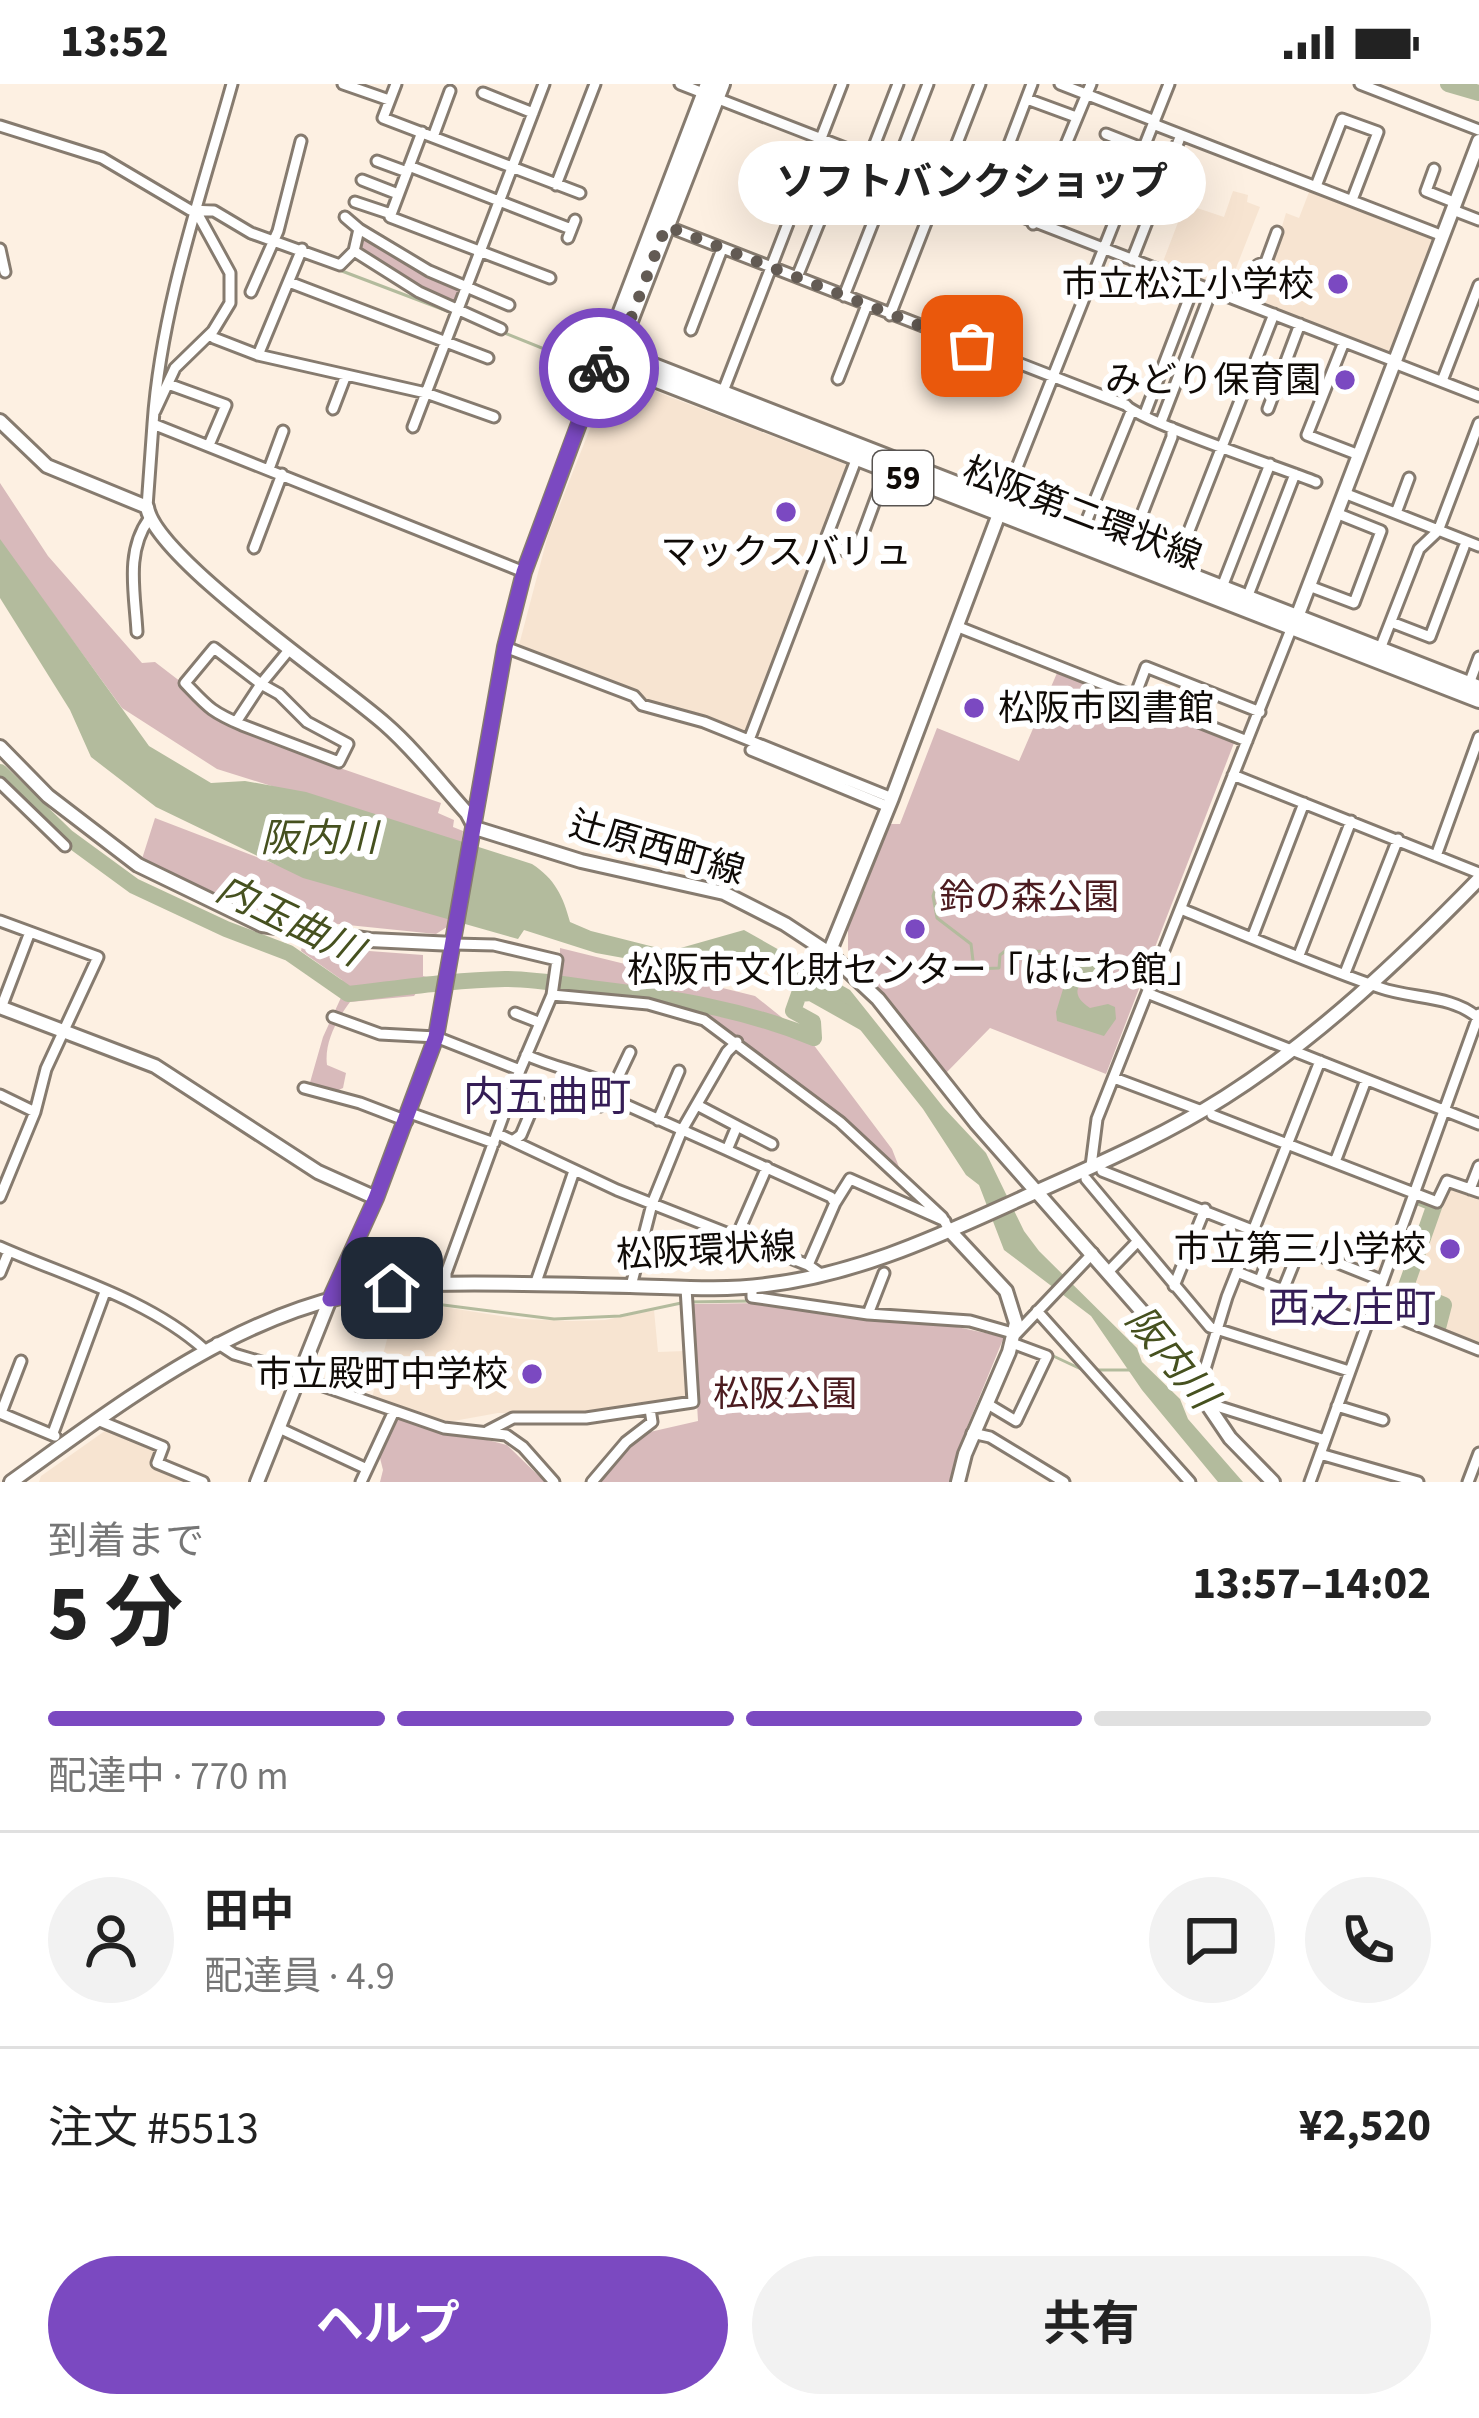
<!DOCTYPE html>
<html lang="ja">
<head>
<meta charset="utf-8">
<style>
  :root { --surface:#fff; --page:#f2f2f2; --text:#222; --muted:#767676; --line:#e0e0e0; --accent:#7b49c1 }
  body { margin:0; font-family:"Source Sans 3","Noto Sans JP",sans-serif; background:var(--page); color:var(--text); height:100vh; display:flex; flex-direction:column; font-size:45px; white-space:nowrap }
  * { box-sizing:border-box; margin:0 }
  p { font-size:39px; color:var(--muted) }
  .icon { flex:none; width:66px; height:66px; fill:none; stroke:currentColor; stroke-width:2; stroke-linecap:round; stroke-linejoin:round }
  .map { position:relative; height:1398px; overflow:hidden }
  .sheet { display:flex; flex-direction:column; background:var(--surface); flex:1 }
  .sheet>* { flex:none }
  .pin { position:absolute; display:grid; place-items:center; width:102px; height:102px; color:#fff; margin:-51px; border-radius:24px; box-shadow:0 6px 18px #0006 }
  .courier { position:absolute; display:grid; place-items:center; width:120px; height:120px; margin:-60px; border:9px solid #7b49c1; border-radius:50%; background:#fff; color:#222; box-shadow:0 3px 15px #0007 }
  .bubble { position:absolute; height:84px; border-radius:42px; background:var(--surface); box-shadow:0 12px 48px #0002; font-size:39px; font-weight:700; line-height:84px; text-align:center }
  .overview em { font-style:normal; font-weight:700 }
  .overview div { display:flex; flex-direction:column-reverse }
  .overview { display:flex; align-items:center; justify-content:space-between; height:204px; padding:0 48px }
  h1 { font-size:78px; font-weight:700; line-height:90px }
  .bar { display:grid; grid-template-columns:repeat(4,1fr); gap:18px 12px; align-content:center; height:144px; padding:0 48px }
  .bar i { height:15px; border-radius:9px; background:var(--line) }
  .bar .selected { background:var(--accent) }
  .bar p { grid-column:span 4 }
  .line { display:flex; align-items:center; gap:30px; padding:0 48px; border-top:3px solid var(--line) }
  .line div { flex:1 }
  .round { display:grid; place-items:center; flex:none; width:126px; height:126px; border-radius:63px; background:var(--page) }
  .primary-button { display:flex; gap:24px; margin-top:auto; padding:24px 48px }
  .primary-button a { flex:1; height:138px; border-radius:72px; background:var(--accent); color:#fff; font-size:48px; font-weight:700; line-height:138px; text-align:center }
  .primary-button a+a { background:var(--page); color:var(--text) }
  .status { display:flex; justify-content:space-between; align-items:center; height:84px; padding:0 60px; background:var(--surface); direction:ltr }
  .status svg { height:33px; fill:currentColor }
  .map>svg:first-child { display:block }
  .built { fill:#f7e4d1 }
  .green { fill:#d8babb }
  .water { fill:#b3bb9d }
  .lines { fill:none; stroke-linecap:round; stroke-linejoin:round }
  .stream { stroke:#b3bb9d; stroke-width:3 }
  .river { stroke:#b3bb9d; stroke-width:16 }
  .street-casing { stroke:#867b6f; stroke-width:15 }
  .secondary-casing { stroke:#867b6f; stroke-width:18 }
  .primary-casing { stroke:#867b6f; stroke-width:20 }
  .street { stroke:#fff; stroke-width:9 }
  .secondary { stroke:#fff; stroke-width:12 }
  .primary { stroke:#fff; stroke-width:14 }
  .done { stroke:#635b54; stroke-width:12; stroke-dasharray:0 21.6 }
  .route { stroke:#7b49c1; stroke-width:15 }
  .poi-dot { fill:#7b49c1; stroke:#fff; stroke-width:4.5 }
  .labels { text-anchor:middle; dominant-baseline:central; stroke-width:12; stroke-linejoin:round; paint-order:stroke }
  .shield { fill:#fff; stroke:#585451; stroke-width:3 }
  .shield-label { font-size:33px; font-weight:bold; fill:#100b07 }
  .poi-label { font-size:36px; fill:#100b07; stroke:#fff; text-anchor:end }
  .street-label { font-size:36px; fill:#100b07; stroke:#fff }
  .park-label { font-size:36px; fill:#4c1c20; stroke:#fff }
  .water-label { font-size:39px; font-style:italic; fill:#46511f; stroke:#fff }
  .quarter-label { font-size:42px; fill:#351d56; stroke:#fff }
</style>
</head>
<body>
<div class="status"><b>13:52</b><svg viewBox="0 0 49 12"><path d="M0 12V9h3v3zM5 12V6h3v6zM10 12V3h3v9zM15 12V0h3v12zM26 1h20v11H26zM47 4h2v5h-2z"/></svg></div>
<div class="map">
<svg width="1479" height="1398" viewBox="0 0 1479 1398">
  <rect width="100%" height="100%" fill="#fdf0e2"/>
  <path class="built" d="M1311,103l126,50 -43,113 -9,4 -135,-54 12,-32 9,-5 15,-50 13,5z
    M1233,107l15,4 -1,7 13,5 -33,84 -66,-24 24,-63 39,13z
    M618,293l232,89 -102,265 -7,2 -84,-28 -14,-6 -7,-9 -117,-45 29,-110 60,-152z
    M1452,1102l27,10v146l-38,-14 6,-24 -40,-15 28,-83 7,3z
    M419,1219l101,16 52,2 33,-1 49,-10 4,42 27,-1 3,44 -5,6 -97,12h-88l-50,9 -76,-24 21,-82z
    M109,1344l50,20 -5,17 40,17h-155l2,-6z"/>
  <path class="green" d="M365,149l97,55 -6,17 -46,-22 -50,-32z
    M0,399l48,73 94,107 13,-1 26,20 26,30 133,56 101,35 -3,10 16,7 -1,7 10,4 -2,14 -244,-76 -95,-61 -122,-167z
    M1057,589l177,70 -128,331 -116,-46 -44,45 -98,-123v-25l40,-101h12l37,-96 82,33z
    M155,734l156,60 138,40 -2,9 -11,7 -137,-14 -21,-7 -5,3 -132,-54z
    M302,862l121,9v21l14,4 -1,8h-16l-6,8 -64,6c-13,17 -26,41 -23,63l19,8 -3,15 -9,4 -25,-6 14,-49 21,-46 -2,-11 -41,-29z
    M560,864l195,48 55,44 82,109 9,23 -115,-97 -80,-57 -147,-27z
    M764,1219l104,16 75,5 61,13 -37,90 -18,55h-355l47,-48 57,-13 -7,-117z
    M398,1333l109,28 38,37h-165l3,-12 -4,-16z"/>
  <path class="water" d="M0,455l149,207 62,37 34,-2 61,11 226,72c23,15 31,32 38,58l21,9 79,20 74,-21 106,60 94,118 42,45 38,78 15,20 98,97 5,14 38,37 8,20 55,63h-25l-76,-92 -51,-74 -87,-66 -25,-65 -13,-10 -43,-66 -65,-82 -24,-23 -42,-33 -35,-16 -62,16 -99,-18 -72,-23 -6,9 -215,-61 -147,-71 -65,-50 -21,-47 -70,-112z
    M1099,872v12c-13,12 -36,22 -9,40l18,-4 7,3 1,12 -12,17 -47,-15 -1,-9 15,-49z"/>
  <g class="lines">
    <path class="stream" d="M2,38l93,29
      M110,74l43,25
      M224,138l26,17 18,5
      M334,184l142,54
      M502,248l87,35
      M937,800l-4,12 4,22 34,26 3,25 25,-1 1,-13 9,-7 14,4 23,-1 26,15
      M344,1224l60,-8 150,19 66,-3 66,-14 66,-1
      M1016,1255l25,10
      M1049,1270l34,16
      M1093,1286h38"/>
    <path class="river" d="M1448,0l31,9
      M0,688l67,65 67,49 92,43 63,24 59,41c53,-6 104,-14 157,-15 31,0 62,6 93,10 74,9 146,20 216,49l-1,-16 -20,-11 6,-17 12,-1 55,31
      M1418,1113l17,7 -30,85 39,16 -6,23"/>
    <g class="street-casing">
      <path id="street" d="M232,0c-31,111 -71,224 -79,340l371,148
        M343,0l46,16
        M396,0l-13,34 197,75
        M680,0l714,277
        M1060,0l95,37
        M1360,0l119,46
        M483,9l50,20
        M1027,15l49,18
        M1153,40l290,112
        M0,42l102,32 88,52 24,1 37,22 89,32 14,-14 65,41 82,37
        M422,48l-32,85 160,61
        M1106,50l38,15
        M433,53l17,-46
        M869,75l29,-75
        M377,77l30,11
        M409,82l162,63
        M895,85l33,-85
        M1434,85l-8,22 30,12
        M1088,95l39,15
        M362,96l36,14
        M556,101l39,-101
        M1316,102l26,-67 36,13 -26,68
        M355,118l36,12
        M986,121l46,-121
        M757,123l33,13
        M1453,126l26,10
        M345,133l14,12
        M1033,140l58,-140
        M666,142l460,179c13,16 158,64 190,77
        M568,154l7,-18
        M0,165l5,23
        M302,165l-44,106 168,38 68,24
        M354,167l5,-22 70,42 80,34
        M1132,176l47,-120
        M797,193l51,-126
        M289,198l199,76
        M251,208l27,-61 23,-90
        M844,212l50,-127
        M1244,218l14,-37 8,-3 11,-30
        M890,231l90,-231
        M691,246l31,-81
        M214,254l44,17
        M1344,258l-37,93 52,20
        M1394,279l85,33
        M838,295l29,-74
        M1442,297l37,-96
        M168,300l58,21 -17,40
        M722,310l120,-310
        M333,325l13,-34
        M1268,325l32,-85
        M155,327l20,-43 38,-37 17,-28v-30l-34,-62
        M1144,332l51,-133
        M1161,338l51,-133
        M413,343l131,-343
        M269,385l14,-38
        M1344,409l135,53
        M1004,416l165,-416
        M147,423l6,-83
        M1396,429l13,-35
        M1082,448l49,-120
        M826,459l29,12 31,-84
        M254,464l28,-74
        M1128,466l44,-113v-9
        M1174,485l100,-255
        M1309,502l45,17 27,-72 -45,-18
        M1222,503l48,-123
        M1247,514l48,-124
        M1391,538l39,15 34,-90
        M956,542l291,115
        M137,548c-2,-39 -12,-80 12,-113
        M505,563l129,49 8,9 62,17 188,76
        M1380,565l39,-100 19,-18 41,-108
        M1469,600l10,-27
        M1135,612l11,-29 114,45
        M236,638l25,-38 18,10 28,28 41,22 -9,18 -97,-37c-32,-14 -34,-18 -57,-42l29,-35 47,36 28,-34
        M749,656l107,-280
        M751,666l138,57
        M1233,691l246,98
        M0,699l65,63
        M1436,772l43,-119
        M1181,825c66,27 133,56 200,79 31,11 72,7 97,30
        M0,837l98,36 -52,112 -11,43 -35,85
        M1252,854l52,-135
        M1299,871l52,-134
        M1345,889l53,-134
        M1147,909l332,131
        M552,911l96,9 56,16 136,102 102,95 8,14
        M1,924l29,-76
        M515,929l23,9
        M333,933l47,17 56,3 84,33 32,-75 5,-35 -63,-15 -40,-1
        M526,971c29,13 56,17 84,30l5,15 112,50 10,-24 -40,-21
        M1114,994l88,33
        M304,1004l56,15 47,18
        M610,1010l20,-42
        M0,1011l35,17
        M410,1029l84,30
        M1212,1031l225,87 10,-21 32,11
        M658,1036l21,-49
        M737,1042l35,18
        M498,1050l119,56 191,75 14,10
        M514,1056l7,-5 19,-45 10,4 17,-2 33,14
        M727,1066l104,47 4,6 15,-24 95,42
        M1335,1078l31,-82
        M1091,1082l6,-47 195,-492
        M1102,1087l150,59
        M1086,1095l124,148 139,44
        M1470,1105l9,-23
        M1253,1145l128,51
        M736,1154l31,-71
        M0,1163c68,30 148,52 204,102
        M808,1181l27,-62
        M1109,1187l28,-29
        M1237,1188l129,51
        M0,1189l9,-22
        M1260,1196l16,-42
        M446,1200v-11l74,-203
        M535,1201l39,-114
        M631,1202l21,-82 30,-74 45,-78 10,-10
        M752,1202v11l116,17 102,7 46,13 77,-81
        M1174,1202l31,-77
        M1283,1206l17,-42
        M1371,1223l108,43
        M1037,1227l153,171
        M868,1230l16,-41
        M217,1259l17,11 68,20
        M300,1294l144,50 62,7 17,12 31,35
        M1195,1298l10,-13 22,-72 93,-236
        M986,1319l30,18 31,-65 -35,-13
        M1207,1319l118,37
        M1337,1322l46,14
        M0,1329l55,23
        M1,1329l20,-52
        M100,1337l63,26 -6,16 46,19
        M279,1344l88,41
        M488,1347l25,-13h73l107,-16 -7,-114
        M53,1349l52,-141
        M972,1349l18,4 74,45
        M1320,1370l98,28
        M361,1398l33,-71
        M592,1398l34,-40 26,-20 -2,-13
        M1310,1398l169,-468
        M1468,1398l11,-29"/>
    </g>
    <g class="secondary-casing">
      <path id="secondary" d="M0,337l47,45 100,41c8,51 192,176 238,217 30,26 55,59 82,89l8,15 106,33 143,32 61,31 44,29 49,46 98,124 177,201 77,114 43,44
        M1297,533l182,-476
        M0,663l48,49 90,69 124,60 108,15 84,4
        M829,869l63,-155 110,-292
        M0,923l155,59 163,106 58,26
        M950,1147l56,60 10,32 -7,29 -44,102 -7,28
        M11,1398c127,-91 256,-193 419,-198 66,-2 134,1 200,2 45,1 91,5 136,-1 85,-10 162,-44 239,-79 74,-34 151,-65 220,-109 93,-59 177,-139 254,-218
        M257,1398l73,-183 46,-101 60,-161 69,-390 19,-75 79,-213 5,-3"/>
    </g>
    <g class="primary-casing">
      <path id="primary" d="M708,0l-105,275 876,341
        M722,0l-104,268 861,336"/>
    </g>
    <use href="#street" class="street"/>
    <use href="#secondary" class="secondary"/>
    <use href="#primary" class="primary"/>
  </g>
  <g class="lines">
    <path class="done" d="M599,284l3,-9 16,-7 48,-126 306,120"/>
    <path class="route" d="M392,1204l-62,11 46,-101 60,-161 69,-390 19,-75 75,-204"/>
  </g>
  <g class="poi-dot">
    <circle cx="1338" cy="200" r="12"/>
    <circle cx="1345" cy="296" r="12"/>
    <circle cx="786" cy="428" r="12"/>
    <circle cx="974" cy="624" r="12"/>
    <circle cx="915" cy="845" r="12"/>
    <circle cx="1450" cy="1165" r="12"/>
    <circle cx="532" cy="1290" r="12"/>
  </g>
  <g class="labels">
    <rect class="shield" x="873" y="367" width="60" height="54" rx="9"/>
    <g class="shield-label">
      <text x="903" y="394">59</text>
    </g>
    <g class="poi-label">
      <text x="1314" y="200">市立松江小学校</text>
      <text x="1321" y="296">みどり保育園</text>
      <text x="786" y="468" text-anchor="middle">マックスバリュ</text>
      <text x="998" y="624" text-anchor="start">松阪市図書館</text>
      <text x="915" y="886" text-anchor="middle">松阪市文化財センター「はにわ館」</text>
      <text x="1426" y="1165">市立第三小学校</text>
      <text x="508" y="1290">市立殿町中学校</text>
    </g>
    <g class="street-label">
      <text transform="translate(1082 430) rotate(21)">松阪第二環状線</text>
      <text transform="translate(657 764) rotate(16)">辻原西町線</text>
      <text transform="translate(706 1167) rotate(-3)">松阪環状線</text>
    </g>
    <g class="park-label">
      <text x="1029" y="813">鈴の森公園</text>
      <text x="785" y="1310">松阪公園</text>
    </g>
    <g class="water-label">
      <text x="319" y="755">阪内川</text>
      <text transform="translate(289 837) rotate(26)">内玉曲川</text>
      <text transform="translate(1171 1274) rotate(51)">阪内川</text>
    </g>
    <g class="quarter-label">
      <text x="547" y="1014">内五曲町</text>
      <text x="1352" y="1225">西之庄町</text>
    </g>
  </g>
</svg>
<div class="pin" style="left:972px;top:262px;background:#ea580c"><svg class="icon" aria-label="bag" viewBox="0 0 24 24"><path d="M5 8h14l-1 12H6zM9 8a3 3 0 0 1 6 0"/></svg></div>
<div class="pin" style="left:392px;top:1204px;background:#1f2937"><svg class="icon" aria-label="home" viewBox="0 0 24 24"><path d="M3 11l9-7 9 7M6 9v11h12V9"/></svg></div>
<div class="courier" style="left:599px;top:284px"><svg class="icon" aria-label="bike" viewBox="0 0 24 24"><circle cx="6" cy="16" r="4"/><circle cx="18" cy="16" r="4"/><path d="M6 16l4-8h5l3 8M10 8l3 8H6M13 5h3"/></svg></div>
<div class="bubble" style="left:738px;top:57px;width:468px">ソフトバンクショップ</div>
</div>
<section class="sheet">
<div class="overview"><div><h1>5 分</h1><p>到着まで</p></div><em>13:57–14:02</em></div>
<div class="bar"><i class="selected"></i><i class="selected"></i><i class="selected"></i><i></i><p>配達中 · 770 m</p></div>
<div class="line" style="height:216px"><a class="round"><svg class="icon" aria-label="person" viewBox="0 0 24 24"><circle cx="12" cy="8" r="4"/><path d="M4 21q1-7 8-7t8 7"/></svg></a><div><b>田中</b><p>配達員 · 4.9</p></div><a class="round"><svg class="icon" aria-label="chat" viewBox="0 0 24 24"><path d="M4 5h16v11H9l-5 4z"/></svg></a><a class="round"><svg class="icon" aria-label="phone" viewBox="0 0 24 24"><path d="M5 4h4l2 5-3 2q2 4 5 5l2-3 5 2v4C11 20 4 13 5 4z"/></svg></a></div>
<div class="line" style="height:156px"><div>注文 #5513</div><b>¥2,520</b></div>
<div class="primary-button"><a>ヘルプ</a><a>共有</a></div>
</section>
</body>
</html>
